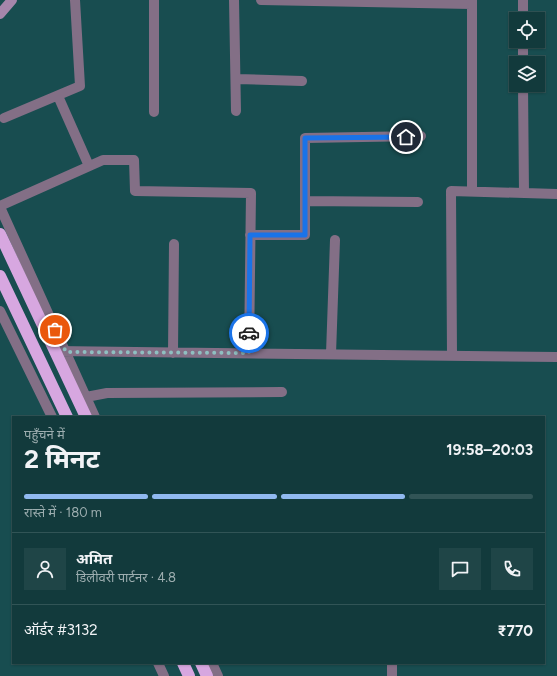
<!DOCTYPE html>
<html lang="hi">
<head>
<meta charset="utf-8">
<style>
  :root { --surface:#123a3c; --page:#1f4547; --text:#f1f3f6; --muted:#9cadaf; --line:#315456; --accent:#90b9f0 }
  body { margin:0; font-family:Figtree,"Noto Sans Devanagari",sans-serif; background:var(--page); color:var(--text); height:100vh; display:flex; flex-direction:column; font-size:15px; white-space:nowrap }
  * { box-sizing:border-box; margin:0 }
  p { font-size:13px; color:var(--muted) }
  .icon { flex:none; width:22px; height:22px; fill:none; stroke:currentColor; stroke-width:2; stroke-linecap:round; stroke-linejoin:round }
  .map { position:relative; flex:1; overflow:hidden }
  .side { position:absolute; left:12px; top:416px; width:533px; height:248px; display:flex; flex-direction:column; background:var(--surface); border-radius:0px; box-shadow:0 1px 3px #0004,0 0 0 1px var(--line) }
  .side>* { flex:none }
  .controls { position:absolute; left:509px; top:12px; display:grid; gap:8px }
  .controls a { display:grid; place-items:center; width:36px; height:36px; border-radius:0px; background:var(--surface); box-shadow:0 1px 3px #0004,0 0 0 1px var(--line); font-size:20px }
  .pin { position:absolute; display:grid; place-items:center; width:34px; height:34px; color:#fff; margin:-17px; border:2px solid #fff; border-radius:50%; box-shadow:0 1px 4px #0007 }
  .courier { position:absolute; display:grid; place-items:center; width:40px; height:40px; margin:-20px; border:3px solid #1a73e8; border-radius:50%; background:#fff; color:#222; box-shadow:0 1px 5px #0007 }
  .overview em { font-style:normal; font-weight:700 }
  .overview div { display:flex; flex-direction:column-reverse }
  .overview { display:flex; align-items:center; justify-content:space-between; height:68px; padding:0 12px }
  h1 { font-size:26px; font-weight:700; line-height:30px }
  .bar { display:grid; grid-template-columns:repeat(4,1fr); gap:6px 4px; align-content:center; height:48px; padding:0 12px }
  .bar i { height:5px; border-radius:3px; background:var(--line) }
  .bar .on { background:var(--accent) }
  .bar p { grid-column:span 4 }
  .line { display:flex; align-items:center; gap:10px; padding:0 12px; border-top:1px solid var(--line) }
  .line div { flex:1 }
  .round { display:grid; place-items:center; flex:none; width:42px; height:42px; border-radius:0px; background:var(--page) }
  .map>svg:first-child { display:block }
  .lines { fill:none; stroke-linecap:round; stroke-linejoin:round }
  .street { stroke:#836f86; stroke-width:10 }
  .secondary { stroke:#a586ab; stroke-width:10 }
  .highway { stroke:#d7a7e0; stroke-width:12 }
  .done { stroke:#8fbfc1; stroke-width:4; stroke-dasharray:0 7.2 }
  .route { stroke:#1a73e8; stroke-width:5 }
</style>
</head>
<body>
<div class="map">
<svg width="557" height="676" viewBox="0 0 557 676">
  <rect width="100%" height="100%" fill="#184d50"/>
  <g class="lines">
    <path class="street" d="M154,0v112
      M234,0l2,111
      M261,0l210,4
      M472,0v191
      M523,0v19
      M523,41v22
      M236,79l66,2
      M523,85l1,108
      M58,96l31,70
      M4,118l76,-32 -5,-86
      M305,201l113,1
      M0,206l103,-46h31l1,31 116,2 -2,160
      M0,207l95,210
      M250,235h55v-97l116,-2
      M0,311l52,106
      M55,351l502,6
      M173,353l1,-109
      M331,354l4,-114
      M452,355l-1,-164 106,3
      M81,398l26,-5 175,-1
      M158,663l6,13
      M212,663l6,13
      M392,663v13"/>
    <path class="secondary" d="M0,14l12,-14"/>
    <path class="highway" d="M0,234l86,183
      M0,276l67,141
      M183,663l6,13
      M201,663l6,13"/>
  </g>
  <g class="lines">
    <path class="done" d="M55,330l11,22 183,1v-20"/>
    <path class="route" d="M249,333l1,-98h55v-97l101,-1"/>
  </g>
</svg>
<div class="controls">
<a><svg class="icon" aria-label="locate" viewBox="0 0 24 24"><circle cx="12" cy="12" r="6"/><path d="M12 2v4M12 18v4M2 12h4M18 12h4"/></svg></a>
<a><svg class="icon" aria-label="layers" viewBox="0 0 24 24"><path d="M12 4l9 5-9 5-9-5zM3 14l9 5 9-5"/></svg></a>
</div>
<div class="pin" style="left:55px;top:330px;background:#ea580c"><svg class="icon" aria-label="bag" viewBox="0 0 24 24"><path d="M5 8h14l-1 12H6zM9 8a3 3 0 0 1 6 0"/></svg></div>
<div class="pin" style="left:406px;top:137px;background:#1f2937"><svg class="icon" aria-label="home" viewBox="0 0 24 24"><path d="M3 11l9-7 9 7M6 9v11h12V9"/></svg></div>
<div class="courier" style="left:249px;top:333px"><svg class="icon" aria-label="car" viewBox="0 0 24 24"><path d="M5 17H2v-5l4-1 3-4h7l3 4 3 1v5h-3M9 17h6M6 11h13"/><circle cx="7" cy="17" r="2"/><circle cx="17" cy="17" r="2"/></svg></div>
<section class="side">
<div class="overview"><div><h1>2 मिनट</h1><p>पहुँचने में</p></div><em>19:58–20:03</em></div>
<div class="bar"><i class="on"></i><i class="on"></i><i class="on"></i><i></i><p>रास्ते में · 180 m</p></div>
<div class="line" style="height:72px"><a class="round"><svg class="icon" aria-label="person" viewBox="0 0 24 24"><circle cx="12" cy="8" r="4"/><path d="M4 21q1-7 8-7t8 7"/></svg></a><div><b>अमित</b><p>डिलीवरी पार्टनर · 4.8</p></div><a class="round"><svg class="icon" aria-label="chat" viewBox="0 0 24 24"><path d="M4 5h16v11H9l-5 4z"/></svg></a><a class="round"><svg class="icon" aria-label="phone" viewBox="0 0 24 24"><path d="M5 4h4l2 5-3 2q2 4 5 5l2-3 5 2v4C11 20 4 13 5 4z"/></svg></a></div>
<div class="line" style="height:52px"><div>ऑर्डर #3132</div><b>₹770</b></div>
</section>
</div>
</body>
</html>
